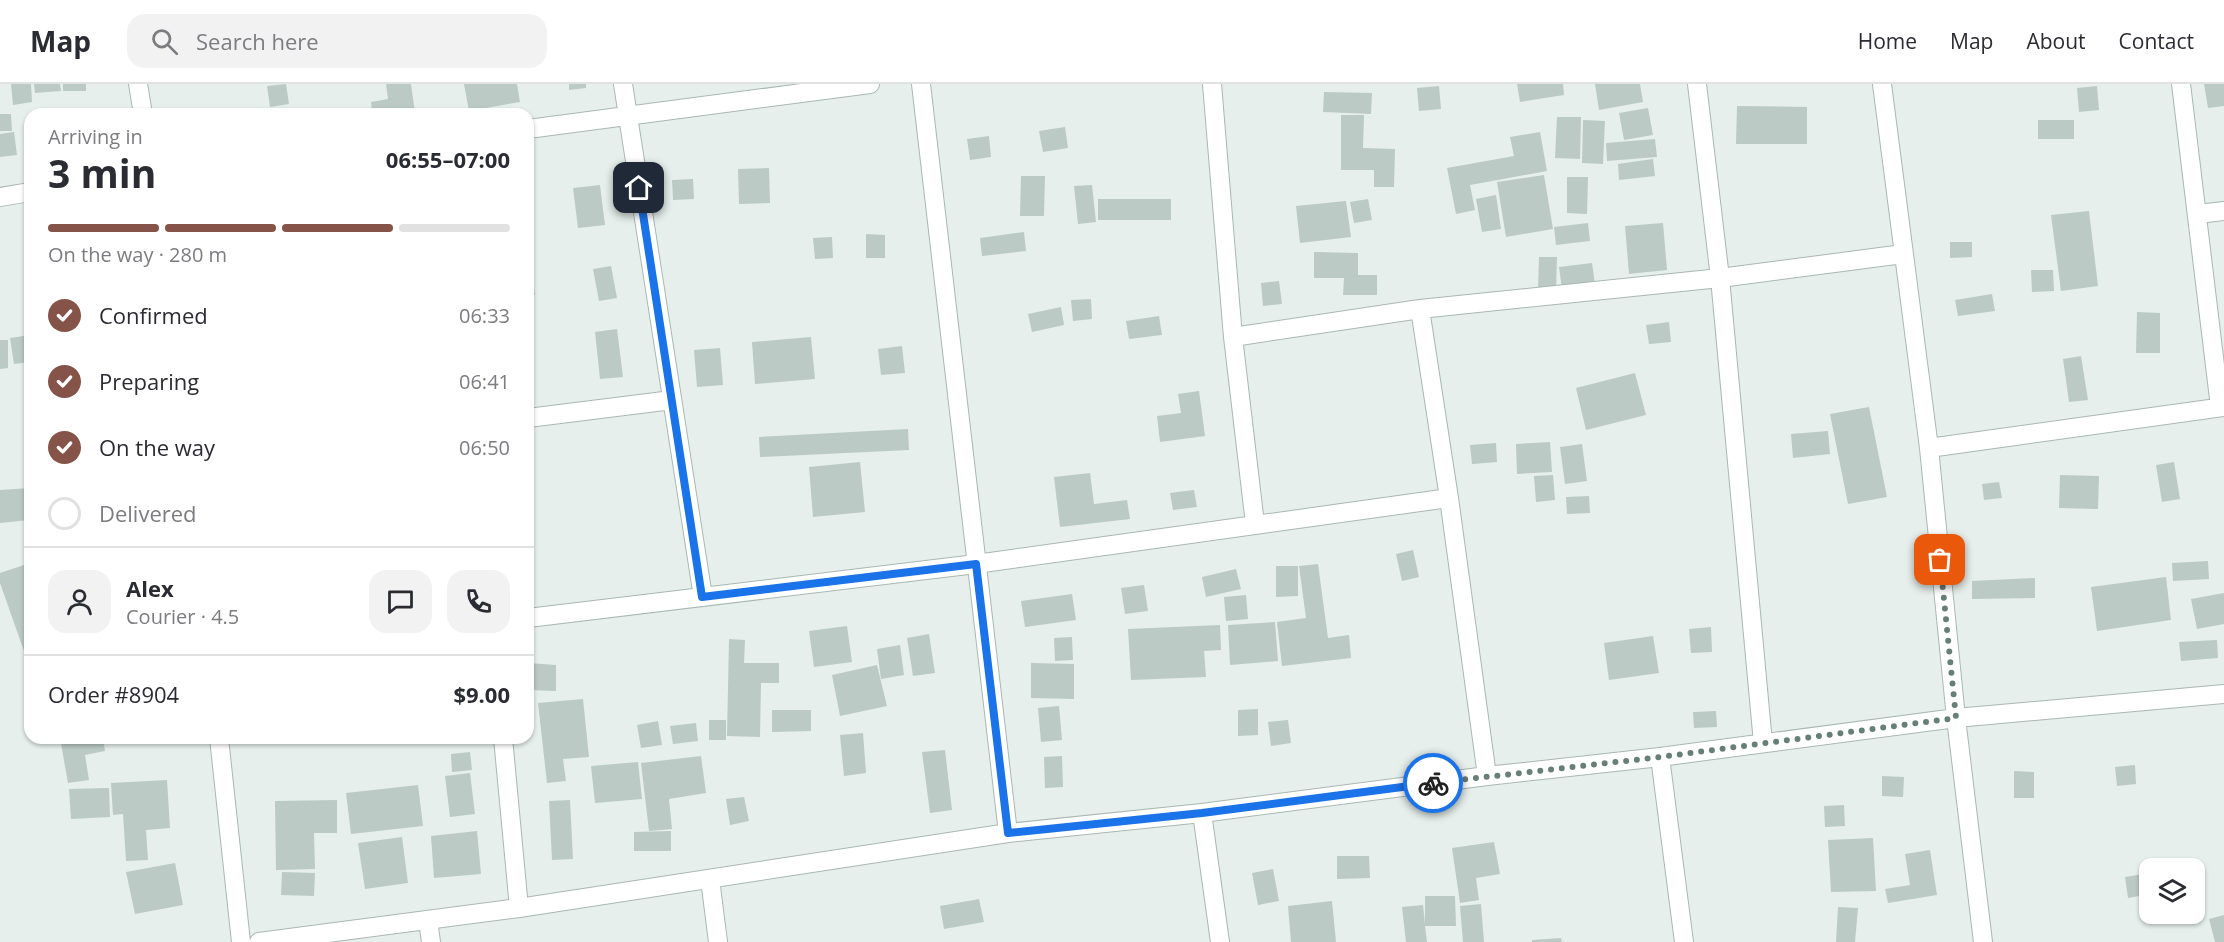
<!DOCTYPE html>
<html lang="en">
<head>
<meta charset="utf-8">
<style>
  :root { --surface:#fff; --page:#f2f2f3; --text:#2b2b33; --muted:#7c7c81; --line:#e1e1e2; --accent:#855347 }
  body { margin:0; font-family:"Open Sans",sans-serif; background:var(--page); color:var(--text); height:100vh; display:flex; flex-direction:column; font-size:22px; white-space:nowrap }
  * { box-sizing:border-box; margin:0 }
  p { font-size:20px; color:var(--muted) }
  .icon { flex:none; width:33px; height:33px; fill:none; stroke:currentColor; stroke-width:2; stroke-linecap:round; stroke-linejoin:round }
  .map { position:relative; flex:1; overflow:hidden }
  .details { position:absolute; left:24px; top:24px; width:510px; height:636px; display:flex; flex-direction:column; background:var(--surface); border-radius:18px; box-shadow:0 2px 4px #0004 }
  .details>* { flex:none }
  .buttons { position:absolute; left:2139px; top:774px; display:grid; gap:12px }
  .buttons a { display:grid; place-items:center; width:66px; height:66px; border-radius:12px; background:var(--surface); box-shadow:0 2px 4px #0004; font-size:30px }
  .pin { position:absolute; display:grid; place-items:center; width:51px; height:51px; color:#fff; margin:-26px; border-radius:12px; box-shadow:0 3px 9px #0006 }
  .courier { position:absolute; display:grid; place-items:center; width:60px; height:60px; margin:-30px; border:4px solid #1a73e8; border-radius:50%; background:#fff; color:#222; box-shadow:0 2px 8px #0007 }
  .summary em { font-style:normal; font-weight:700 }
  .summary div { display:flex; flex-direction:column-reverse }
  .summary { display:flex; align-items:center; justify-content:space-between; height:102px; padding:0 24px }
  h1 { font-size:39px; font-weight:700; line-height:45px }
  .bar { display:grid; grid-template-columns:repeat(4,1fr); gap:9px 6px; align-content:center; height:72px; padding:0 24px }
  .bar i { height:8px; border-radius:4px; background:var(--line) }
  .bar .current { background:var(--accent) }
  .bar p { grid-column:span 4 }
  .line { display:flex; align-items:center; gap:15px; padding:0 24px; border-top:2px solid var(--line) }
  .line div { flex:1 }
  .round { display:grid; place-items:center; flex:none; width:63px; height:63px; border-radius:18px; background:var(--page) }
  ol { padding:0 24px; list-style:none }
  li { display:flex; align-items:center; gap:18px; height:66px }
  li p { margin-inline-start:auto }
  li .icon { padding:6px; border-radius:50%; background:var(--accent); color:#fff; stroke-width:4 }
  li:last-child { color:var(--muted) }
  li i { width:33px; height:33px; border:3px solid var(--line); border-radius:50% }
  header { display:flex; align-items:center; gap:36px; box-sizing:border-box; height:84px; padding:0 30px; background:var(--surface); border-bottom:2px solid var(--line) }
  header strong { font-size:28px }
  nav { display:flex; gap:33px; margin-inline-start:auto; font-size:21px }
  .search { width:420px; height:54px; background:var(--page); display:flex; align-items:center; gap:15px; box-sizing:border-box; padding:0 21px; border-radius:18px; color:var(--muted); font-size:22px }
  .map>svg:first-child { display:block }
  .building { fill:#bbcac4 }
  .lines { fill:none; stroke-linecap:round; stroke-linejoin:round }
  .street-casing { stroke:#a8b8b2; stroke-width:20 }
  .street { stroke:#fff; stroke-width:18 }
  .done { stroke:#687f78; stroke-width:6; stroke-dasharray:0 10.8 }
  .route { stroke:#1a73e8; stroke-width:8 }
</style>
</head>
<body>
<header>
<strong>Map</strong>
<div class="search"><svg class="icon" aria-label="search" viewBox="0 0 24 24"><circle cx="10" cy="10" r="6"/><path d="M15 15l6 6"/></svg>Search here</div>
<nav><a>Home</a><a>Map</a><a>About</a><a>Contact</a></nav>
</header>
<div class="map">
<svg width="2224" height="858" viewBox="0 0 2224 858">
  <rect width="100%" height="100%" fill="#e6efeb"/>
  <path class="building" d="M11,0h20l1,18 -19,3z
    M34,0h26l1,7 -26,2z
    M63,0h23v7h-23z
    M286,0l3,20 -19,3 -3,-21z
    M386,0h25l4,29 -43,1 -1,-12 17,-3z
    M464,0h53l3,18 -51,9z
    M569,0h17v4l-17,2z
    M1517,0h46l1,11 -44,7z
    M1595,0h45l3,18 -44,8z
    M2204,0h20v22l-16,2z
    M1439,2l2,23 -22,2 -2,-23z
    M2097,2l2,24 -20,2 -2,-24z
    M1324,8l48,1 -1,21 -48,-2z
    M1737,22l70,1v37h-71z
    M220,24v6h-31l-1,-3z
    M1648,24l5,27 -29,5 -5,-27z
    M0,30h11l1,17h-12z
    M1341,31h23l-1,33 32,1 -1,38h-20v-17h-33z
    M1557,33h24l-1,42 -25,-1z
    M1583,36l22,1 -2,43 -21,-1z
    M2038,36h36v19h-36z
    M1065,43l3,21 -25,4 -4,-21z
    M14,48l3,23 -17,2v-23z
    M1540,48l7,39 -77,14 5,25 -19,4 -9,-46 67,-12 -4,-19z
    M989,52l2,21 -21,3 -3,-21z
    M1655,55l2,18 -50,4 -1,-18z
    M1653,75l2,17 -36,4 -1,-16z
    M769,84l1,35 -31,1 -1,-35z
    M1544,91l9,54 -47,8 -9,-55z
    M1021,92h24l-1,40h-24z
    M1567,93h21l-1,37 -20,-1z
    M693,95l1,20 -21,1 -1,-20z
    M600,101l5,40 -27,3 -5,-40z
    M1092,101l4,37 -18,2 -4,-38z
    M1496,111l5,34 -19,3 -6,-33z
    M1098,115h73v21h-73z
    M1368,115l4,21 -18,3 -4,-21z
    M1346,117l5,36 -51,6 -4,-37z
    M2089,127l9,75 -37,5 -10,-76z
    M1588,139l2,18 -34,4 -2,-18z
    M1663,139l4,47 -38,4 -4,-48z
    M1024,148l2,19 -44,5 -2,-18z
    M866,150l19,1v23h-19z
    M832,153l1,21 -18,1 -2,-21z
    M1950,158h22v15l-22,1z
    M1314,168l44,1v22h19v20h-34l1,-17h-30z
    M1539,173h18l-1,33h-18z
    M1592,179l3,21 -33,5 -3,-22z
    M611,182l6,32 -18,3 -6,-32z
    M2031,186h22l1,21 -22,1z
    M532,191l3,20 -7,1v-20z
    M1279,197l3,23 -19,2 -2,-23z
    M1992,210l3,17 -37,5 -3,-16z
    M1091,215l1,20 -19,2 -2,-21z
    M1061,223l3,18 -32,7 -4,-18z
    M2137,228l23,1v40h-24z
    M1159,232l3,19 -33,4 -3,-18z
    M1669,238l2,20 -22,2 -3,-19z
    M617,245l6,48 -23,2 -5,-47z
    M30,251v27l-16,2 -4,-26z
    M811,253l4,42 -60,5 -3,-42z
    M0,256h8v28l-8,1z
    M902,262l3,27 -24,2 -3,-26z
    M720,264l3,37 -26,2 -3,-37z
    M2081,272l7,44 -19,2 -6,-43z
    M1635,289l11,42 -60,15 -10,-42z
    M1199,307l6,45 -45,6 -3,-26 24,-3 -3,-19z
    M1869,323l18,90 -39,7 -18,-90z
    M908,345l1,21 -149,7 -1,-20z
    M1828,347l2,23 -37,4 -2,-24z
    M1550,358l2,30 -35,2 -1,-30z
    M1496,359l1,19 -25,2 -2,-19z
    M1582,360l5,37 -22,3 -5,-37z
    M860,378l5,50 -52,5 -4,-50z
    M2174,378l6,37 -18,3 -6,-37z
    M1090,389l4,31 33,-4 3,19 -70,8 -6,-50z
    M1553,391l2,25 -19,2 -2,-26z
    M2060,391l39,1 -1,33 -39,-1z
    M1999,398l3,16 -18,2 -2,-16z
    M30,404v32l-30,3v-33z
    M1194,406l3,17 -24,3 -3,-17z
    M1589,412l1,17 -23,1 -1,-17z
    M1413,466l6,27 -17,4 -6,-27z
    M2208,477l1,18 -36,2 -1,-18z
    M30,479v105l-30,-85v-10z
    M1318,480l10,74 21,-3 2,23 -69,8 -5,-44 29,-4 -7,-52z
    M1276,482h22v30l-22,1z
    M1236,485l5,20 -35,8 -4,-20z
    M2166,493l5,43 -74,11 -6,-44z
    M2035,494v20l-63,1v-18z
    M1144,501l4,26 -23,3 -4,-26z
    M2224,509v31l-27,5 -6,-30z
    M1072,510l4,26 -51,7 -4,-26z
    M1246,511l2,24 -22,2 -2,-24z
    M1275,538l3,39 -48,4 -2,-40z
    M1220,541l1,25 -17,1 2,26 -75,3 -3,-51z
    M847,542l5,36 -38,5 -5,-36z
    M1711,543l1,25 -21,1 -2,-24z
    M929,550l6,39 -22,3 -6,-38z
    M1653,552l6,37 -50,7 -5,-37z
    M1072,553l1,23 -18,1 -1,-23z
    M729,555l16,1 -1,23h35v20h-18l-1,54 -33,-1z
    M2217,556l1,18 -37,3 -2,-19z
    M900,561l4,30 -23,4 -4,-30z
    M528,579l28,2v26l-28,-1z
    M1031,579l43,1v35l-43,-1z
    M877,581l10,41 -47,10 -8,-41z
    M583,615l6,58 -26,2 3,22 -19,2 -9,-80z
    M1059,622l3,34 -21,2 -3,-34z
    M1258,625v26l-20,1v-26z
    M772,626h39v21l-39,1z
    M1716,627l1,16 -23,1 -1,-16z
    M709,636h17v20h-17z
    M1288,636l3,23 -20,3 -3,-24z
    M658,637l4,24 -21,3 -4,-23z
    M696,639l2,18 -25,3 -3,-18z
    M863,649l3,40 -22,3 -4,-41z
    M60,654h43l2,13 -20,4 4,25 -21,3z
    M945,666l7,60 -22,3 -8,-61z
    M470,668l2,18 -20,2 -1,-18z
    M701,672l5,37 -37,6 3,30 -23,2 -8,-68z
    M1062,672l1,31 -18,1 -1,-31z
    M638,678l4,37 -47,4 -4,-37z
    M2135,681l1,19 -19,2 -2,-19z
    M2014,687l20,1v26h-20z
    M470,689l5,41 -25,3 -5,-41z
    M1882,692l22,1 -1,20 -21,-1z
    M167,696l3,48 -24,2 2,30 -22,1 -3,-47 -10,1 -2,-32z
    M418,701l5,41 -72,8 -5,-41z
    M109,704l1,29 -39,2 -2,-30z
    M744,713l5,24 -19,4 -4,-26z
    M337,716v33h-23l1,36 -39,1 -1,-69z
    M570,716l3,59 -21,1 -3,-59z
    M1844,721l1,21 -20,1 -1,-21z
    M477,747l4,43 -47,4 -3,-42z
    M671,747v20h-37v-19z
    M402,753l6,46 -43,6 -7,-46z
    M1873,754l3,53 -45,1 -3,-52z
    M1494,758l6,32 -24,4 3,22 -19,3 -8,-55z
    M1930,766l7,45 -49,8 -3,-14 25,-4 -5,-31z
    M1337,772h32l1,22 -33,1z
    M175,779l8,42 -48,9 -9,-42z
    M1273,785l6,32 -21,4 -6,-32z
    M282,788l33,1 -1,23 -33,-1z
    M2150,789v21l-22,4 -3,-21z
    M1425,812h30l1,30h-31l2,16h-21l-4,-35 21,-2 2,19z
    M979,815l5,23 -40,7 -4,-23z
    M1332,817l4,41h-45l-3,-36z
    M1481,820l3,38h-21l-3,-36z
    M1838,823l20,1 -3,34h-19z
    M2224,831v27h-9l-6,-23z
    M1561,854l1,4h-30v-2z"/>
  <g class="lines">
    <g class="street-casing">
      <path id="street" d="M138,0l5,30
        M623,0l80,513
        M921,0l87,749
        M1212,0l21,253 22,187
        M1697,0l23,194 43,465
        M1882,0l47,364 27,270 27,224
        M2181,0l39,323
        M528,45l342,-45
        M0,113l30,-5
        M2198,130l26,-3
        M1420,225l29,189 38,278
        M1233,253l187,-28 300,-31 183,-24
        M528,334l144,-18
        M1929,364l295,-41
        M528,534l448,-54 473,-66
        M219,654l22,204
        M503,654l16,170
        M1660,673l24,185
        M1202,729l18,129
        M710,795l8,63
        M428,836l3,22
        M259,858l260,-34 489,-75 194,-20 285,-37 173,-19 296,-39 268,-24"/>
    </g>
    <use href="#street" class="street"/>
  </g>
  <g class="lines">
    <path class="done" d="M1433,699l227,-26 296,-39 -16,-158"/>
    <path class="route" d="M639,104l63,409 274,-33 32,269 194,-20 231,-30"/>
  </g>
</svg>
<div class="buttons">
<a><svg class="icon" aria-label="layers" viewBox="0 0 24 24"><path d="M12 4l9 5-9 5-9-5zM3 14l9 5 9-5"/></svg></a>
</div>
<div class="pin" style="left:1940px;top:476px;background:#ea580c"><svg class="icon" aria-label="bag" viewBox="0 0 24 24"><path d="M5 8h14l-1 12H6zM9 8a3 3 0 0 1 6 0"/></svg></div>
<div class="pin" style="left:639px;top:104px;background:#1f2937"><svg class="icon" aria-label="home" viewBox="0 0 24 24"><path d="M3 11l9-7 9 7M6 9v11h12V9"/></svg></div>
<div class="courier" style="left:1433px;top:699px"><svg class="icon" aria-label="bike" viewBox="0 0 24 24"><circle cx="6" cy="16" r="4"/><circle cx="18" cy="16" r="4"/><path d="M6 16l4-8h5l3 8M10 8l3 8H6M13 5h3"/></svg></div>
<section class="details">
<div class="summary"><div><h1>3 min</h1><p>Arriving in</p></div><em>06:55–07:00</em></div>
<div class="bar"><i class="current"></i><i class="current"></i><i class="current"></i><i></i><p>On the way · 280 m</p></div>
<ol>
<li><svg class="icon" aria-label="check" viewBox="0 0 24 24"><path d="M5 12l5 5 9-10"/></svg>Confirmed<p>06:33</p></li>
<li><svg class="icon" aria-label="check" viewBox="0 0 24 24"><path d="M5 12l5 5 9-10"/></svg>Preparing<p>06:41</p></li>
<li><svg class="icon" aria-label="check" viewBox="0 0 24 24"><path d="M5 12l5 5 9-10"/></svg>On the way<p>06:50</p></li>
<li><i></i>Delivered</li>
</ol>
<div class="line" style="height:108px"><a class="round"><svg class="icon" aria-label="person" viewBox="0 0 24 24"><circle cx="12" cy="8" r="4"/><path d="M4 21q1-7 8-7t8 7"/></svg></a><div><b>Alex</b><p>Courier · 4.5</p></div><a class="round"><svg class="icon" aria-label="chat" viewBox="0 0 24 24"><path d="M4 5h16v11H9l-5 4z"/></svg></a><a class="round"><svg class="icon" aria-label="phone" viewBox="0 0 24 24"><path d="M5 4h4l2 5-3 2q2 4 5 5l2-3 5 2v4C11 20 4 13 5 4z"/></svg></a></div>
<div class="line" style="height:78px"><div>Order #8904</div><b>$9.00</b></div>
</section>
</div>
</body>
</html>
